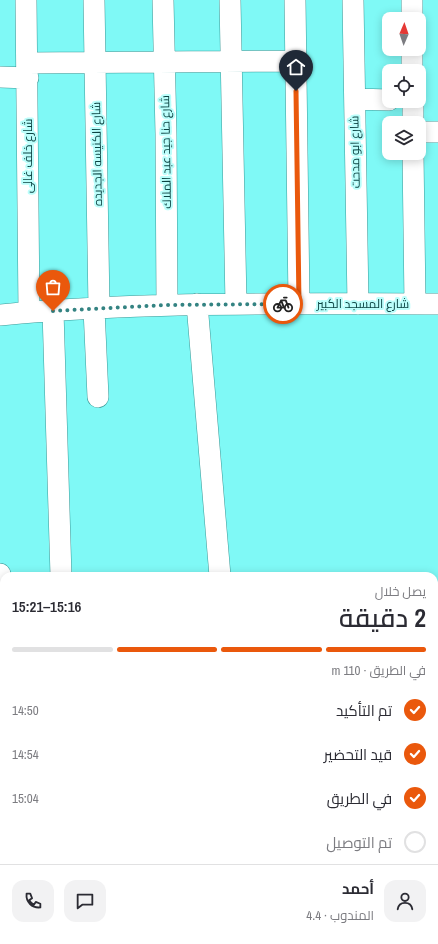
<!DOCTYPE html>
<html lang="ar">
<head>
<meta charset="utf-8">
<style>
  :root { --surface:#fff; --page:#f2f2f3; --text:#2b2b33; --muted:#7c7c81; --line:#e1e1e2; --accent:#ea580c }
  body { margin:0; font-family:"Archivo Narrow",Cairo,sans-serif; background:var(--page); color:var(--text); direction:rtl; height:100vh; display:flex; flex-direction:column; font-size:15px; white-space:nowrap }
  * { box-sizing:border-box; margin:0 }
  p { font-size:13px; color:var(--muted) }
  .icon { flex:none; width:22px; height:22px; fill:none; stroke:currentColor; stroke-width:2; stroke-linecap:round; stroke-linejoin:round }
  .map { position:relative; flex:1; overflow:hidden; direction:ltr }
  .sheet { position:absolute; left:0px; top:572px; width:438px; height:372px; display:flex; flex-direction:column; background:var(--surface); border-radius:12px 12px 0 0; box-shadow:0 2px 10px #0003; direction:rtl }
  .sheet>* { flex:none }
  .needle { width:26px; rotate:2deg }
  .buttons { position:absolute; left:382px; top:12px; display:grid; gap:8px }
  .buttons a { display:grid; place-items:center; width:44px; height:44px; border-radius:8px; background:var(--surface); box-shadow:0 2px 10px #0003; font-size:20px }
  .pin { position:absolute; display:grid; place-items:center; width:34px; height:34px; color:#fff; margin:-41px -17px; border-radius:50% 50% 50% 0; rotate:-45deg; box-shadow:0 0 4px #0007 }
  .pin .icon { rotate:45deg }
  .courier { position:absolute; display:grid; place-items:center; width:40px; height:40px; margin:-20px; border:3px solid #ea580c; border-radius:50%; background:#fff; color:#222; box-shadow:0 1px 5px #0007 }
  .summary em { font-style:normal; font-weight:600 }
  .summary div { display:flex; flex-direction:column-reverse }
  .summary { display:flex; align-items:center; justify-content:space-between; height:68px; padding:0 12px }
  h1 { font-size:26px; font-weight:600; line-height:30px }
  .bar { display:grid; grid-template-columns:repeat(4,1fr); gap:6px 4px; align-content:center; height:48px; padding:0 12px }
  .bar i { height:5px; border-radius:3px; background:var(--line) }
  .bar .selected { background:var(--accent) }
  .bar p { grid-column:span 4 }
  .line { display:flex; align-items:center; gap:10px; padding:0 12px; border-top:1px solid var(--line) }
  .line div { flex:1 }
  .round { display:grid; place-items:center; flex:none; width:42px; height:42px; border-radius:12px; background:var(--page) }
  ol { padding:0 12px; list-style:none }
  li { display:flex; align-items:center; gap:12px; height:44px }
  li p { margin-inline-start:auto }
  li .icon { padding:4px; border-radius:50%; background:var(--accent); color:#fff; stroke-width:4 }
  li:last-child { color:var(--muted) }
  li i { width:22px; height:22px; border:2px solid var(--line); border-radius:50% }
  .map>svg:first-child { display:block }
  .lines { fill:none; stroke-linecap:round; stroke-linejoin:round }
  .minor-casing { stroke:#3a9997; stroke-width:22 }
  .minor { stroke:#fff; stroke-width:21 }
  .done { stroke:#348382; stroke-width:4; stroke-dasharray:0 7.2 }
  .route { stroke:#ea580c; stroke-width:5 }
  .labels { text-anchor:middle; dominant-baseline:central; stroke-width:4; stroke-linejoin:round; paint-order:stroke }
  .street-label { font-size:12px; fill:#0c4443; stroke:#bbfefb }
</style>
</head>
<body>
<div class="map">
<svg width="438" height="944" viewBox="0 0 438 944">
  <rect width="100%" height="100%" fill="#7ff9f6"/>
  <g class="lines">
    <g class="minor-casing">
      <path id="minor" d="M26,0l3,312
        M94,0l5,308
        M163,0l3,134 1,171
        M230,0l6,304
        M295,0l4,303
        M353,0l5,304
        M412,0v19
        M412,49v22
        M27,63l269,-2
        M0,77l28,1
        M355,99l34,1
        M413,101v22
        M419,132h19
        M413,153l2,151
        M197,304l23,272
        M94,309l4,88
        M53,311l8,265
        M0,315c146,-14 292,-11 438,-11
        M0,646v-72
        M434,692h4
        M434,918l4,-36
        M89,944v-4
        M140,944v-4
        M199,944v-4
        M265,944v-4"/>
    </g>
    <use href="#minor" class="minor"/>
  </g>
  <g class="lines">
    <path class="done" d="M53,311l114,-6 116,-1"/>
    <path class="route" d="M283,304h16l-3,-213"/>
  </g>
  <g class="labels">
    <g class="street-label">
      <text transform="translate(166 152) rotate(-91)">شارع حنا جيد عبد الملاك</text>
      <text transform="translate(355 152) rotate(-91)">شارع ابو مدحت</text>
      <text transform="translate(97 154) rotate(-91)">شارع الكنيسه الجديده</text>
      <text transform="translate(28 156) rotate(-90)">شارع خلف غالى</text>
      <text x="363" y="304">شارع المسجد الكبير</text>
    </g>
  </g>
</svg>
<div class="buttons">
<a><svg class="needle" viewBox="-14 -14 28 28"><path d="M0-13l5 13h-10z" fill="#e53935"/><path d="M0 13l5-13h-10z" fill="#7c7c81"/></svg></a>
<a><svg class="icon" aria-label="locate" viewBox="0 0 24 24"><circle cx="12" cy="12" r="6"/><path d="M12 2v4M12 18v4M2 12h4M18 12h4"/></svg></a>
<a><svg class="icon" aria-label="layers" viewBox="0 0 24 24"><path d="M12 4l9 5-9 5-9-5zM3 14l9 5 9-5"/></svg></a>
</div>
<div class="pin" style="left:53px;top:311px;background:#ea580c"><svg class="icon" aria-label="bag" viewBox="0 0 24 24"><path d="M5 8h14l-1 12H6zM9 8a3 3 0 0 1 6 0"/></svg></div>
<div class="pin" style="left:296px;top:91px;background:#1f2937"><svg class="icon" aria-label="home" viewBox="0 0 24 24"><path d="M3 11l9-7 9 7M6 9v11h12V9"/></svg></div>
<div class="courier" style="left:283px;top:304px"><svg class="icon" aria-label="bike" viewBox="0 0 24 24"><circle cx="6" cy="16" r="4"/><circle cx="18" cy="16" r="4"/><path d="M6 16l4-8h5l3 8M10 8l3 8H6M13 5h3"/></svg></div>
<section class="sheet">
<div class="summary"><div><h1>2 دقيقة</h1><p>يصل خلال</p></div><em>15:16–15:21</em></div>
<div class="bar"><i class="selected"></i><i class="selected"></i><i class="selected"></i><i></i><p>في الطريق · 110 m</p></div>
<ol>
<li><svg class="icon" aria-label="check" viewBox="0 0 24 24"><path d="M5 12l5 5 9-10"/></svg>تم التأكيد<p>14:50</p></li>
<li><svg class="icon" aria-label="check" viewBox="0 0 24 24"><path d="M5 12l5 5 9-10"/></svg>قيد التحضير<p>14:54</p></li>
<li><svg class="icon" aria-label="check" viewBox="0 0 24 24"><path d="M5 12l5 5 9-10"/></svg>في الطريق<p>15:04</p></li>
<li><i></i>تم التوصيل</li>
</ol>
<div class="line" style="height:72px"><a class="round"><svg class="icon" aria-label="person" viewBox="0 0 24 24"><circle cx="12" cy="8" r="4"/><path d="M4 21q1-7 8-7t8 7"/></svg></a><div><b>أحمد</b><p>المندوب · 4.4</p></div><a class="round"><svg class="icon" aria-label="chat" viewBox="0 0 24 24"><path d="M4 5h16v11H9l-5 4z"/></svg></a><a class="round"><svg class="icon" aria-label="phone" viewBox="0 0 24 24"><path d="M5 4h4l2 5-3 2q2 4 5 5l2-3 5 2v4C11 20 4 13 5 4z"/></svg></a></div>
</section>
</div>
</body>
</html>
